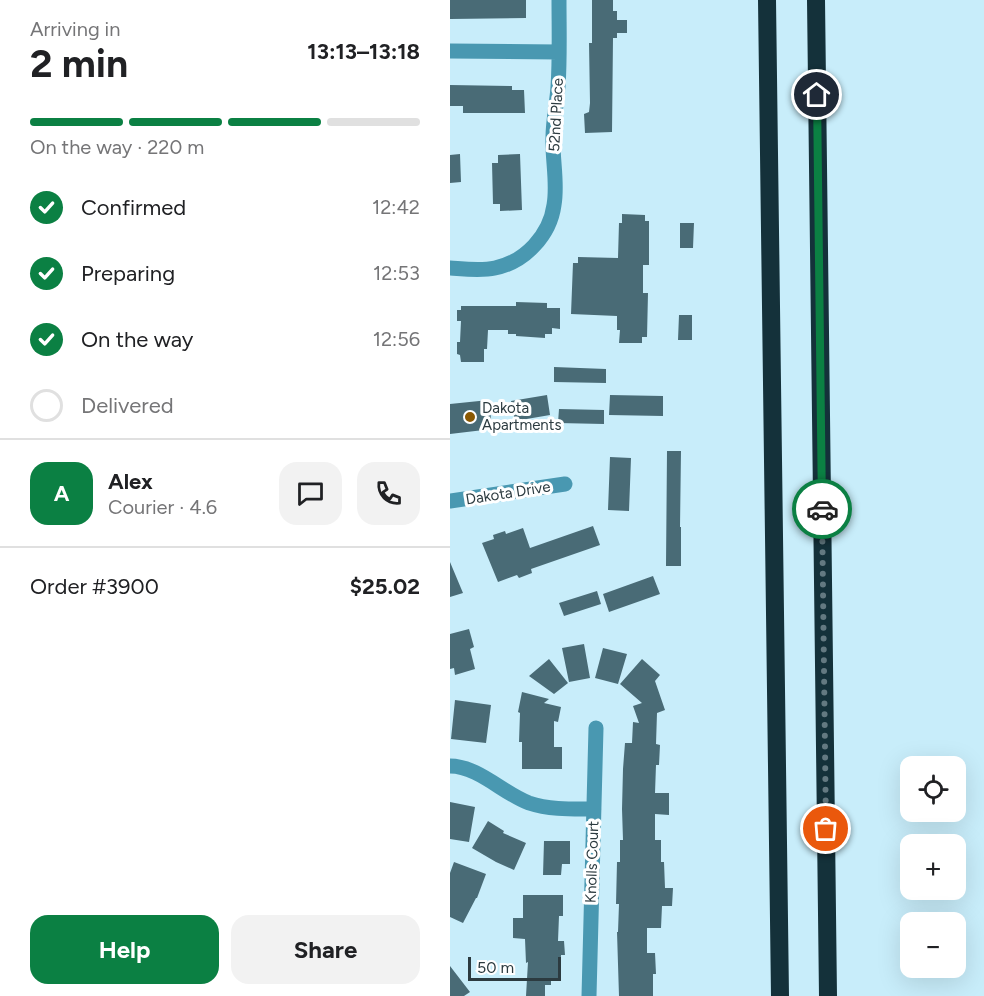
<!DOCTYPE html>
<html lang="en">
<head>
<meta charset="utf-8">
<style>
  :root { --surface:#fff; --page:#f2f2f2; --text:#202124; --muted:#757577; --line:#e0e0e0; --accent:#0b8043 }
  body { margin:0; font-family:Figtree,sans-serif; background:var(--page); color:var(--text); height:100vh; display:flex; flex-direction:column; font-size:22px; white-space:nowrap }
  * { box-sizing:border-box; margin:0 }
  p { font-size:20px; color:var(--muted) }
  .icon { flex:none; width:33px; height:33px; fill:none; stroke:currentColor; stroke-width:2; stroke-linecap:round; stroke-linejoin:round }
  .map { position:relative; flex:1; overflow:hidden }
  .panel { display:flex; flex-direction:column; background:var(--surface); width:450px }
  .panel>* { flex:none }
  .tools { position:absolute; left:450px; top:756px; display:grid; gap:12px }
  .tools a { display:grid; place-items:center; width:66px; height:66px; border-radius:12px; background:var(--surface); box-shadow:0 6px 24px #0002; font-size:30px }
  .scale { position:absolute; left:18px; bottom:15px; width:93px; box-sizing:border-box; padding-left:6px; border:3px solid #2c3b40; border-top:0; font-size:16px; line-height:21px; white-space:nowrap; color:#2c3b40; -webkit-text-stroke:4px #fff; paint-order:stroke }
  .pin { position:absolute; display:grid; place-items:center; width:51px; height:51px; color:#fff; margin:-26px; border:3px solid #fff; border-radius:50%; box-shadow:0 2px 6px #0007 }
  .courier { position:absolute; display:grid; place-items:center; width:60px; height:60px; margin:-30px; border:4px solid #0b8043; border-radius:50%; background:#fff; color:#222; box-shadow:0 2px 8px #0007 }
  .headline em { font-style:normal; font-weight:700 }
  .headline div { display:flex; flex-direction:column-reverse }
  .headline { display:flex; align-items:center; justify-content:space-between; height:102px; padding:0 30px }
  h1 { font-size:39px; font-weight:700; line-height:45px }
  .bar { display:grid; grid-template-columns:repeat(4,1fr); gap:9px 6px; align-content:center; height:72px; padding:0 30px }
  .bar i { height:8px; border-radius:4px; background:var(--line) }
  .bar .active { background:var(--accent) }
  .bar p { grid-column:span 4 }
  .line { display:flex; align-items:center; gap:15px; padding:0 30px; border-top:2px solid var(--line) }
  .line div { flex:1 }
  .round { display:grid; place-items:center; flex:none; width:63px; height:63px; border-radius:18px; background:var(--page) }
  ol { padding:0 30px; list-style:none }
  li { display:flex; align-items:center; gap:18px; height:66px }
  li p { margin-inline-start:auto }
  li .icon { padding:6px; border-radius:50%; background:var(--accent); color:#fff; stroke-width:4 }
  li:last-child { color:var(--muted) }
  li i { width:33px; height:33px; border:3px solid var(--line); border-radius:50% }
  .primary-button { display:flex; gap:12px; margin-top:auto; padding:12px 30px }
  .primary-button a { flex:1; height:69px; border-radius:18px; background:var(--accent); color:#fff; font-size:24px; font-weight:700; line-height:69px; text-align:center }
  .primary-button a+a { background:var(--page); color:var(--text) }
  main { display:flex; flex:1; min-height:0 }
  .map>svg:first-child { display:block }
  .building { fill:#496b76 }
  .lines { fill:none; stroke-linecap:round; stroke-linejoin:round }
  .minor { stroke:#4998b1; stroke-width:15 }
  .highway { stroke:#14313a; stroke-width:18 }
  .done { stroke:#637981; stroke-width:6; stroke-dasharray:0 10.8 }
  .route { stroke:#0b8043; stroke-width:8 }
  .poi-dot { fill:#8a5802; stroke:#fff; stroke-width:2 }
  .labels { text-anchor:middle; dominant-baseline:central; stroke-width:6; stroke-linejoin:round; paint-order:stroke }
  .street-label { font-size:15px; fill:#2c3b40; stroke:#fff }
  .poi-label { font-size:15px; fill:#2c3b40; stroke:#fff; text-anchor:start }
</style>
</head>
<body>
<main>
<section class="panel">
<div class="headline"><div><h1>2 min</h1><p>Arriving in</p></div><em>13:13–13:18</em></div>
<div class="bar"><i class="active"></i><i class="active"></i><i class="active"></i><i></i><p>On the way · 220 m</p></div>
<ol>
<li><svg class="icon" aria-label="check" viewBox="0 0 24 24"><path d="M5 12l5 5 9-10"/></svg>Confirmed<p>12:42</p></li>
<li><svg class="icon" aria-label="check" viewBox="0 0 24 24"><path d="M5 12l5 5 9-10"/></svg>Preparing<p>12:53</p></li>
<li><svg class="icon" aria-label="check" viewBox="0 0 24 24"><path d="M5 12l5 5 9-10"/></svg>On the way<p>12:56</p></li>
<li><i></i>Delivered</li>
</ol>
<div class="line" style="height:108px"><b class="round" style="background:var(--accent);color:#fff">A</b><div><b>Alex</b><p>Courier · 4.6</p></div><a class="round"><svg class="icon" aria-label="chat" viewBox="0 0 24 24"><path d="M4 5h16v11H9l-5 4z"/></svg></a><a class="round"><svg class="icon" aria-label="phone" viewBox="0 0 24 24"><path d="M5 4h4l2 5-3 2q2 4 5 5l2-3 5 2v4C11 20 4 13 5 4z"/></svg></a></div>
<div class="line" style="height:78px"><div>Order #3900</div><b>$25.02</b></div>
<div class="primary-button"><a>Help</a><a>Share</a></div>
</section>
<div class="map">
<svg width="534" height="996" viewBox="0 0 534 996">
  <rect width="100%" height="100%" fill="#c8edfa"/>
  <path class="building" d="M0,0h76v18l-76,1z
    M142,0h21v11h4v9h10v13h-10v5h-4l-1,94 -27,1 -1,-19 5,-2 1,-9 -1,-60h3z
    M0,85l62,1v4h12l1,23h-62v-7h-13z
    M10,154l1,28 -11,1v-28z
    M70,154l2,56 -22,1v-7h-7l-1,-41h6v-8z
    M172,214l23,1v6h4v44h-6v28h5l-1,44h-5v6h-23l1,-13h-3v-14l-46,-2 2,-51h5v-6l40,1 1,-35h3z
    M230,223h14l-1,25h-13z
    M66,302l31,1v5h13v21l-8,-1v6h-7v4l-29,-2v-2h-8v-4h-20l-1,19h-3v13h-23l-1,-7 -3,-1v-12h3l1,-21h-4v-11h4v-4h55z
    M229,315h13v25h-14z
    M104,367l52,2v14l-52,-1z
    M97,395l3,20 -35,6 -4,-20z
    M160,395l53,1v20l-54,-1z
    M39,400l3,29 -42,5v-30z
    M109,409l45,1v14l-46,-1z
    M217,451h14l-1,76h1v39h-15z
    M160,457l21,1 -2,53 -21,-1z
    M143,526l7,19 -69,24 1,4 -13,5 -2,-3 -19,7 -16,-39 12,-4 -1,-4 12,-4 1,3 17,-6 7,20z
    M0,562l13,31 -13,4z
    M203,576l7,18 -51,18 -6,-18z
    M147,591l4,13 -37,12 -5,-13z
    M19,629l5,18 -4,2 5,20 -20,6 -1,-7 -4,1v-35z
    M134,644l6,34 -21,4 -7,-34z
    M153,648l24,6 -9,30 -23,-6z
    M99,659l19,24 -14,11 -25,-18z
    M192,659l18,16 -5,6 10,29 -8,3 -1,31 4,1 -1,20h-3l-1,28h14v22l-14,-1v26h6v22h3l1,26h8l-1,18h-10l-1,22h-14v25h8l1,21h-3v22h-34l-2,-64h1l1,-28h-3l1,-42h3v-22h3l-1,-31 1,-40 2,-26h7l1,-21 6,1 -6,-17 9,-3 -22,-19z
    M72,692l27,7 -5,4 17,4 -3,15 -4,-1v26h8v22h-40v-27h-3l1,-29 -2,-1z
    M5,700l36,5 -5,38 -35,-4z
    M0,802l25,5 -6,35 -19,-3z
    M38,821l16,10 -1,2 23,10 -12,27 -18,-8 -24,-14z
    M94,841h26v23h-8l-1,11h-18z
    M4,862l32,12 -9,24h-1l-13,25 -13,-6v-44z
    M73,895h40v21h-4l-1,25h6l1,14h-4l-1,24 -9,-1v7h-6v11h-19l2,-34 -2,1 -1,-24 -12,-1v-20h10z
    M0,966l20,26 -6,4h-14z"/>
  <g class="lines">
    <path class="minor" d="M0,51l109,1
      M0,268c15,1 31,3 45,0 30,-6 55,-33 59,-63 4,-22 -2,-46 -1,-68 0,-17 4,-34 5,-50 2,-29 1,-58 1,-87
      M0,501l115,-17
      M0,766c28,0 54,28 79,37 21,7 44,6 65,6
      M139,996l7,-268"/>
    <path class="highway" d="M317,0l13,996
      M366,0l12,996"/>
  </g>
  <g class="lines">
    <path class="done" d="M372,509l4,320"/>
    <path class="route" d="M367,95l5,414"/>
  </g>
  <circle class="poi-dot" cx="20" cy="417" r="6"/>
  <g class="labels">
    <g class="street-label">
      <text transform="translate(106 115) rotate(-87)">52nd Place</text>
      <text transform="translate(58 493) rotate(-9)">Dakota Drive</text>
      <text transform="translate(142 862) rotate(-88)">Knolls Court</text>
    </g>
    <g class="poi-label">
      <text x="32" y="408">Dakota<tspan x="32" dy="17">Apartments</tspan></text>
    </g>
  </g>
</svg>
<div class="tools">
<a><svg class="icon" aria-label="locate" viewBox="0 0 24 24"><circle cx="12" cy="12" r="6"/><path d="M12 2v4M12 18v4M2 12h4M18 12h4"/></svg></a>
<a>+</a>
<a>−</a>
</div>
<div class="scale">50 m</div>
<div class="pin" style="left:376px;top:829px;background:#ea580c"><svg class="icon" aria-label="bag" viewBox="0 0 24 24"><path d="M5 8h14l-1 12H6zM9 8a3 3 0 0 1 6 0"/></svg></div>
<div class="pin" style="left:367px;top:95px;background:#1f2937"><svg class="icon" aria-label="home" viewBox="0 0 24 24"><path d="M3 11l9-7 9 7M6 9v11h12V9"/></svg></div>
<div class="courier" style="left:372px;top:509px"><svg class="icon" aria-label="car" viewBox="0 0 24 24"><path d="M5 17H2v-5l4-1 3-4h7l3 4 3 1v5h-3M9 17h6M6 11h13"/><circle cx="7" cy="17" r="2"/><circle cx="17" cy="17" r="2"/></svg></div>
</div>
</main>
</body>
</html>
